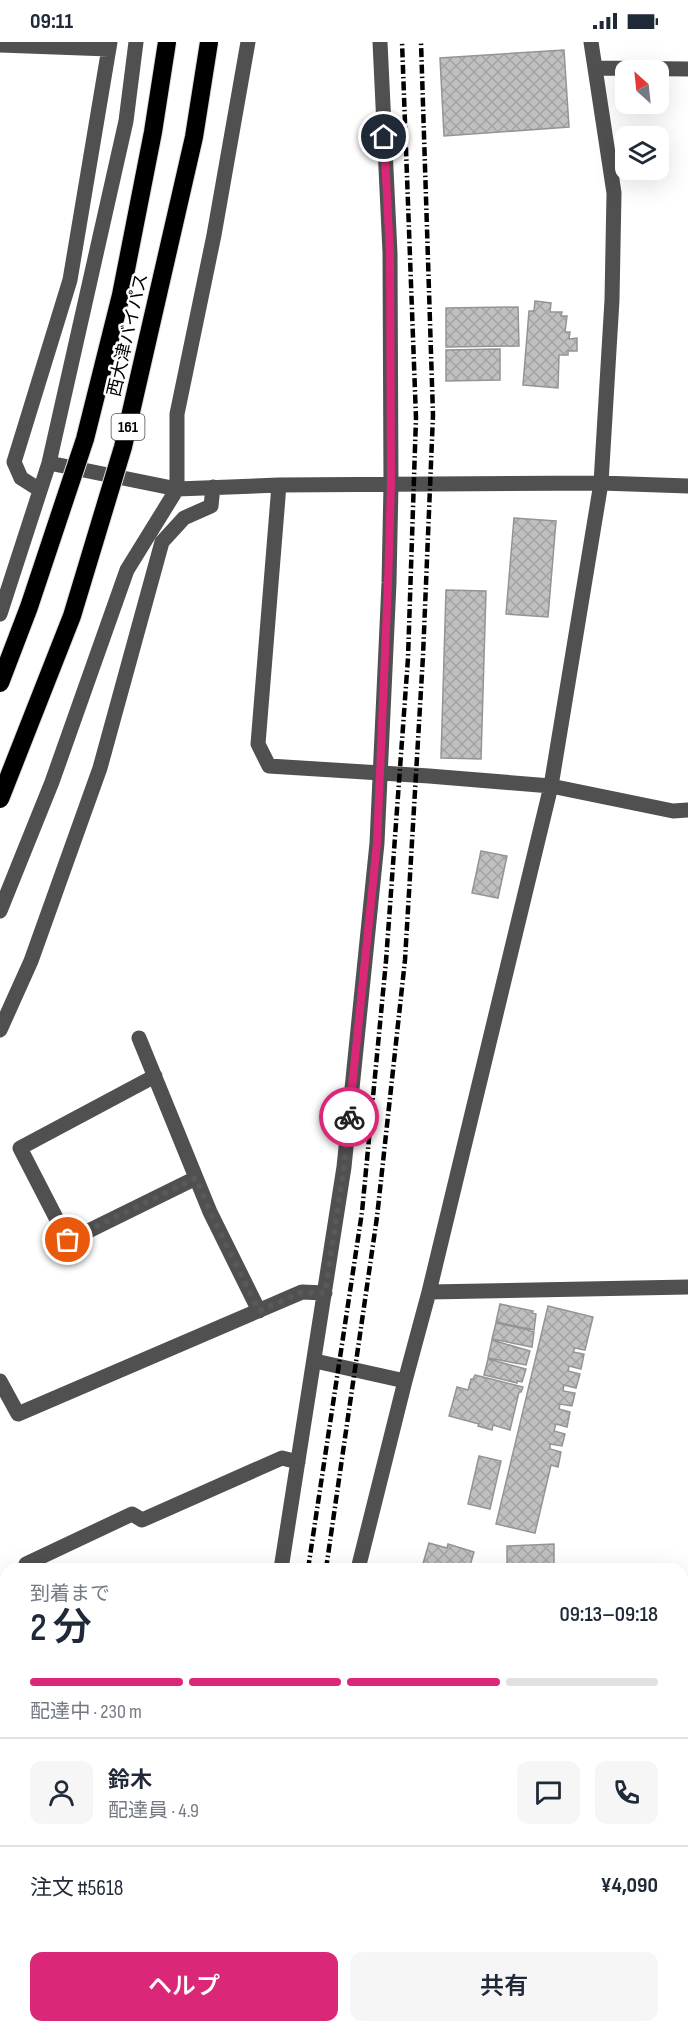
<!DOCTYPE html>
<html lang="ja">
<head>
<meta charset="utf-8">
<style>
  :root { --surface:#fff; --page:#f6f6f7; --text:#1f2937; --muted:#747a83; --line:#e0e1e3; --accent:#db2777 }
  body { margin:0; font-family:"Sofia Sans Condensed","Noto Sans JP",sans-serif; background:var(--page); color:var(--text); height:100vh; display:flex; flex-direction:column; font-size:22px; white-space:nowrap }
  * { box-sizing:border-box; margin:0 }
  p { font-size:20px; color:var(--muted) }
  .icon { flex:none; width:33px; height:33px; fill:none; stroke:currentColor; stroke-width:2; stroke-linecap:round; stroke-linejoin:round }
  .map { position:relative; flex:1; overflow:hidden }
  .drawer { position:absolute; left:0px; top:1521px; width:688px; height:470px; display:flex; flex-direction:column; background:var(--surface); border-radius:18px 18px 0 0; box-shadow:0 6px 24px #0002 }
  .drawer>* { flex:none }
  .needle { width:39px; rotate:333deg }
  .fabs { position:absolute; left:615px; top:18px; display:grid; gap:12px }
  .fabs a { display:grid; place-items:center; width:54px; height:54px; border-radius:12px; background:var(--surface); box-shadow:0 6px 24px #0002; font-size:30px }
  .pin { position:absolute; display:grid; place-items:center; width:51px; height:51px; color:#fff; margin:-26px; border:3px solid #fff; border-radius:50%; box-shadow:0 2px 6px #0007 }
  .courier { position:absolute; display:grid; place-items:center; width:60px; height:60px; margin:-30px; border:4px solid #db2777; border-radius:50%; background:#fff; color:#222; box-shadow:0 2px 8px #0007 }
  .head em { font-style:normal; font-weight:600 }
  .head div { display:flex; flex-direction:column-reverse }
  .head { display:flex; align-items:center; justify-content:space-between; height:102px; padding:0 30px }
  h1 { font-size:39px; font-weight:600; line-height:45px }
  .bar { display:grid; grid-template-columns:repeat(4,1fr); gap:9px 6px; align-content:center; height:72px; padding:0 30px }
  .bar i { height:8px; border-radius:4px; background:var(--line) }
  .bar .selected { background:var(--accent) }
  .bar p { grid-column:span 4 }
  .line { display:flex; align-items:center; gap:15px; padding:0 30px; border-top:2px solid var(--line) }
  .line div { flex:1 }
  .round { display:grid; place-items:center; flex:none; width:63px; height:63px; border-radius:12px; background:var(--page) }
  .cta { display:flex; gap:12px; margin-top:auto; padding:12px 30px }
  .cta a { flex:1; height:69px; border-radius:12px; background:var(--accent); color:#fff; font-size:24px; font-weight:600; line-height:69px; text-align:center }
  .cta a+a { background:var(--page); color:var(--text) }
  .status { display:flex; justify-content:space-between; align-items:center; height:42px; padding:0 30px; background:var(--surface); direction:ltr }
  .status svg { height:16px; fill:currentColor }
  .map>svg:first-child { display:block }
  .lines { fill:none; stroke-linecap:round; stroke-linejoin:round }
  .stream { stroke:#9e9e9e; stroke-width:9 }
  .building { fill:url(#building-cross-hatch); stroke:#949494; stroke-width:1.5 }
  .minor { stroke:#505050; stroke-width:15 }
  .rail { stroke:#000; stroke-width:4.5; stroke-dasharray:9 3 1.5 3; stroke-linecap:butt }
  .highway-bridge-casing { stroke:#dbdbdb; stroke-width:20; stroke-linecap:butt }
  .highway-bridge { stroke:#000; stroke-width:18 }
  .done { stroke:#595959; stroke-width:6; stroke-dasharray:0 10.8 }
  .route { stroke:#db2777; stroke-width:8 }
  .labels { text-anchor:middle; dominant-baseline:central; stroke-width:5; stroke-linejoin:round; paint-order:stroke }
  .shield { fill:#fff; stroke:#4c4c4c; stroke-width:1.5 }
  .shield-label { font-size:16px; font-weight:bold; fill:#000 }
  .street-label { font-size:18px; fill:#000; stroke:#fff }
</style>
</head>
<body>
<div class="status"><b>09:11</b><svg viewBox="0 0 49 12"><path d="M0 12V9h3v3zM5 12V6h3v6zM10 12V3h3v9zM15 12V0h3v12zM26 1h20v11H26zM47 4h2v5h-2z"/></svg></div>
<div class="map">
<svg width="688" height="1990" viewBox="0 0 688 1990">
  <defs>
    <pattern id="building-cross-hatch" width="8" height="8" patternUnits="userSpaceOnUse" patternTransform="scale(1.5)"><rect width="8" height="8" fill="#c0c0c0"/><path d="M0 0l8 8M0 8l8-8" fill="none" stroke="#a3a3a3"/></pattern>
  </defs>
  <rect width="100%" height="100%" fill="#fff"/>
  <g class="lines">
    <path class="stream" d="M337,1984l16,6"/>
  </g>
  <path class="building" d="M564,8l5,77 -125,9 -4,-78z
    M535,259l16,2 -1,9h12l-1,4h6l-2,16h5l-1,7 8,-1v13h-9v4h-9l-1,33 -35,-3 6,-74h5z
    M518,265l1,39 -73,1v-39z
    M500,307v31l-54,1v-31z
    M514,476l42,3 -8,96 -42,-3z
    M446,548l40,1 -5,168 -40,-1z
    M481,809l26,5 -9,42 -26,-5z
    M500,1262l33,7 -1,2 4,1 -2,16 -38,-8z
    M548,1264l45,11 -8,33 -10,-2 -2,4 11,2 -3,15 -12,-3 -1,5 12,3 -4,14 -12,-3 -1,6 12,2 -3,13 -12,-2 -1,5 11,3 -3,15 -11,-3 -2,7 11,3 -3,12 -12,-2v5l11,3 -3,15 -7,-2 -16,68 -39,-9z
    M496,1281l33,7v1l5,1 -2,15 -40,-8z
    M492,1298l38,11 -4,14 -38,-7z
    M488,1317l38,10 -4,13 -5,-1v2l-33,-8z
    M475,1333l48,12 -2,5h-2l-9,38 -17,-5 -1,5 -14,-4 1,-2 -30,-8 8,-29 11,3 3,-11h2z
    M479,1414l22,5 -11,48 -22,-5z
    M429,1501l18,5 1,-4 26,8 -5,17h-40l-7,-2z
    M554,1502v25h-47v-23z
    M393,1984h30l-1,3 -14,1z"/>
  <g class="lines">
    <path class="minor" d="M0,3l109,4
      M596,26l92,1
      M49,421l128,26 102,-4 322,-2 87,3
      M279,443l-21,259 11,22 160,10 122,10 122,25 15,-1
      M40,448l-19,-12 -7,-16 56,-182 40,-238
      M0,572l49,-151 77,-342 10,-79
      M0,869l52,-129 75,-212 50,-81v-75l37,-179 34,-193
      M0,988l31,-69 69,-193 62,-226 22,-24 27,-12 2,-19
      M139,996l71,174 49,99
      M155,1034l-135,72 48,93 128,-63
      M429,1250l259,-5
      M315,1319l90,20
      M0,1339l18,33 284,-122 23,1
      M26,1522l106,-50 10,6 140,-62 16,4
      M281,1527l63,-402 33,-324 12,-260 2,-98 -1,-232 -10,-211
      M358,1527l47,-188 24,-89 122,-506 50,-303 11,-183 2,-107 -23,-151
      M0,1609l6,-3
      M682,1624l6,-18
      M682,1736h6
      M433,1984l15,6
      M169,1990l2,-6
      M502,1990l1,-6"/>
    <path class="rail" d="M308,1527l54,-357 24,-251 22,-303 8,-240 -14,-376
      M326,1527l51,-352 28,-257 18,-304 10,-241 -12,-373
      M190,1990l2,-6
      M212,1990l1,-6"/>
    <g class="highway-bridge-casing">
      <path id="highway-bridge" d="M0,641l29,-76 56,-168 36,-144 32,-163 14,-90
        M0,757l72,-183 51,-169 71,-310 15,-95"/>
    </g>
    <use href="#highway-bridge" class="highway-bridge"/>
  </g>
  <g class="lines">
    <path class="done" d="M68,1198l128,-62 14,34 49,99 43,-19 23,1 19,-126 5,-50"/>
    <path class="route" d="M349,1075l28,-274 11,-260 3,-99 -1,-231 -6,-116"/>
  </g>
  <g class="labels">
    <rect class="shield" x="111.5" y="372" width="33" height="26" rx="4.5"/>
    <g class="shield-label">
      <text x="128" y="385">161</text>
    </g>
    <g class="street-label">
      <text transform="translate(128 293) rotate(-77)">西大津バイパス</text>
    </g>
  </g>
</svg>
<div class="fabs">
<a><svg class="needle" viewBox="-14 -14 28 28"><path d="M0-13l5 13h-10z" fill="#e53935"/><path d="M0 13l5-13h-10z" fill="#747a83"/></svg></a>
<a><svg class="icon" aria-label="layers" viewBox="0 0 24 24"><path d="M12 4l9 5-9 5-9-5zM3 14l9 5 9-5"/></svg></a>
</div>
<div class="pin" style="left:68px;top:1198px;background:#ea580c"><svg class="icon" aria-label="bag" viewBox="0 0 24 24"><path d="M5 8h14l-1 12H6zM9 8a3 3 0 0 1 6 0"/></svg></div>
<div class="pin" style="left:384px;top:95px;background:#1f2937"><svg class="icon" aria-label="home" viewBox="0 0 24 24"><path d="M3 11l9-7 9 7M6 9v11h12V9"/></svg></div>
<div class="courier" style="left:349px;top:1075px"><svg class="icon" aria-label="bike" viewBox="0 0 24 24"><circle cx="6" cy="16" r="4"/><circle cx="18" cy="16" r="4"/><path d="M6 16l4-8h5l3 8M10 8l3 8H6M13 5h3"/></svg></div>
<section class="drawer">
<div class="head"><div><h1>2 分</h1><p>到着まで</p></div><em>09:13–09:18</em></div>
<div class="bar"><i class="selected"></i><i class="selected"></i><i class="selected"></i><i></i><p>配達中 · 230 m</p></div>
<div class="line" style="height:108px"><a class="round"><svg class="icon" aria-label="person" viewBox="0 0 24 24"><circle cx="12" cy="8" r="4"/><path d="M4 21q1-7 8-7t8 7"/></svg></a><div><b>鈴木</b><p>配達員 · 4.9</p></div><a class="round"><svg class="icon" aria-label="chat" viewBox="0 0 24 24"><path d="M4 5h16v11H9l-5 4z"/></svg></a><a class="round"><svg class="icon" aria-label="phone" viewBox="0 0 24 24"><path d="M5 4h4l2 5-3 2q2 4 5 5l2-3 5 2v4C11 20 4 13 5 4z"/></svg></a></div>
<div class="line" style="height:78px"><div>注文 #5618</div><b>¥4,090</b></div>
<div class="cta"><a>ヘルプ</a><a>共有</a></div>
</section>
</div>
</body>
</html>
